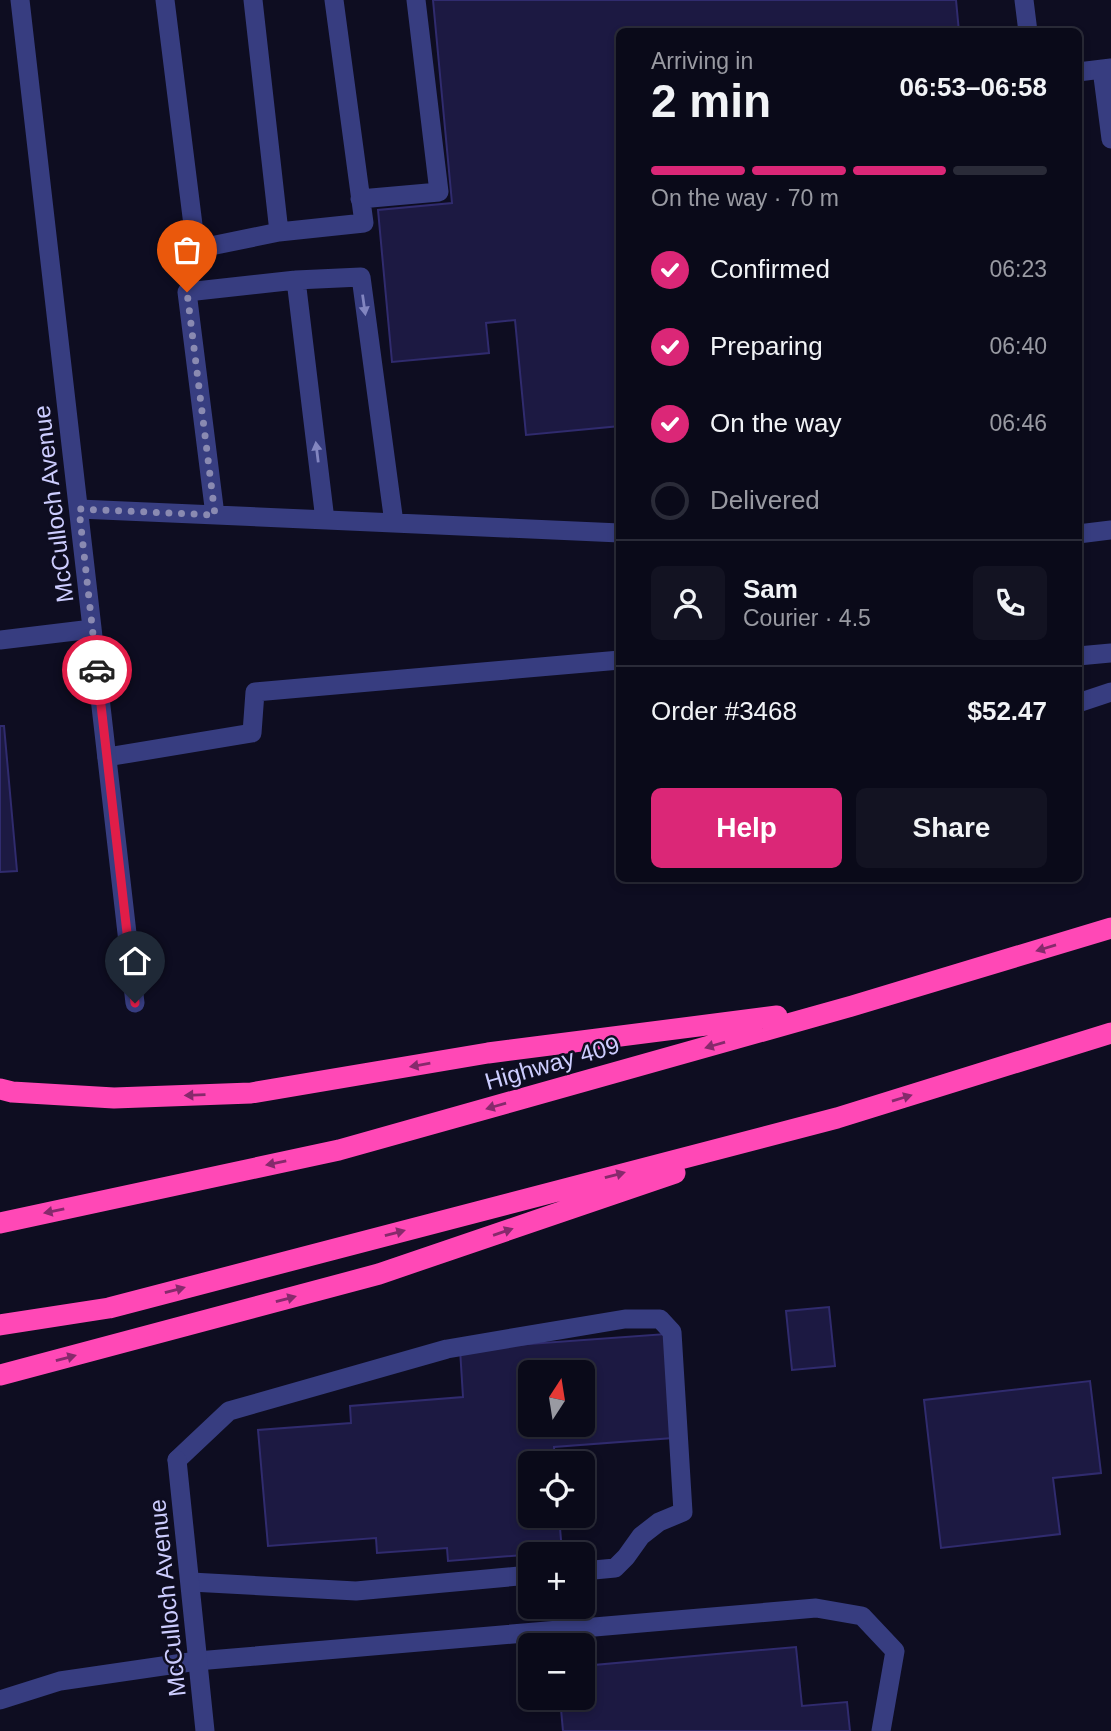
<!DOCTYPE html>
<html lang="en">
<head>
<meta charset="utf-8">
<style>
  :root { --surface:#0a0a19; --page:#131322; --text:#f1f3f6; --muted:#999aa2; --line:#2a2b38; --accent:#db2777 }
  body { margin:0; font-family:Helvetica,sans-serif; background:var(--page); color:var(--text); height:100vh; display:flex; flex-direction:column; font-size:26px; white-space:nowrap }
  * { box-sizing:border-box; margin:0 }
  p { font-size:23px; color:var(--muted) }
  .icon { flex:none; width:38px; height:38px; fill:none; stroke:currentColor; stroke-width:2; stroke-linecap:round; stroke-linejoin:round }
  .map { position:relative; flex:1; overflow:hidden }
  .drawer { position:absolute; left:616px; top:28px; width:466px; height:854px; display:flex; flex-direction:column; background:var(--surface); border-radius:10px; box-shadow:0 4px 10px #0003,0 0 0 2px var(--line) }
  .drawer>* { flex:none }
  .needle { width:46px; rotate:12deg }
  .buttons { position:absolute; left:518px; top:1360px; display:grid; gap:14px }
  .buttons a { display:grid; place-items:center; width:77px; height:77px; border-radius:10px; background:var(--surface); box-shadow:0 4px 10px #0003,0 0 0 2px var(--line); font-size:35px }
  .pin { position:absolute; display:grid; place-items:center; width:60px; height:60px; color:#fff; margin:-72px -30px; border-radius:50% 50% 50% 0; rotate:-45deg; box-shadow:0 0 7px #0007 }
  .pin .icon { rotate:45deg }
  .courier { position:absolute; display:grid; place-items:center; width:70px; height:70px; margin:-35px; border:5px solid #e11d48; border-radius:50%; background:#fff; color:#222; box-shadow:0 2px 9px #0007 }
  .headline em { font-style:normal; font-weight:800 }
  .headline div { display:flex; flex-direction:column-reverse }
  .headline { display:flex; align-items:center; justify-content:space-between; height:119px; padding:0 35px }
  h1 { font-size:46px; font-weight:800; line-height:52px }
  .bar { display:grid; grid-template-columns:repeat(4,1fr); gap:10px 7px; align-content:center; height:84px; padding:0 35px }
  .bar i { height:9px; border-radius:5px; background:var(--line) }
  .bar .selected { background:var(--accent) }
  .bar p { grid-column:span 4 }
  .line { display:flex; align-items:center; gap:18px; padding:0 35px; border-top:2px solid var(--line) }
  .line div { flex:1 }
  .round { display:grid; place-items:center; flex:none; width:74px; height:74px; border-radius:10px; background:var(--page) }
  ol { padding:0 35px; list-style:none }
  li { display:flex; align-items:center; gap:21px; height:77px }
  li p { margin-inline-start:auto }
  li .icon { padding:7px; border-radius:50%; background:var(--accent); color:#fff; stroke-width:4 }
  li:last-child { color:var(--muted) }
  li i { width:38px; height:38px; border:4px solid var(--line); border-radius:50% }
  .action { display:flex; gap:14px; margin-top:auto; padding:14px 35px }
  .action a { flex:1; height:80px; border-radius:10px; background:var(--accent); color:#fff; font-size:28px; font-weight:800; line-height:80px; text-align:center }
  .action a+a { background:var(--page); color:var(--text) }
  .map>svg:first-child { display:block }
  .building { fill:#1c1942; stroke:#302b6e; stroke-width:2; fill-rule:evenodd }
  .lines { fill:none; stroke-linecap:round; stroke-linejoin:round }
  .service { stroke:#373d80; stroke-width:19 }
  .minor { stroke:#373d80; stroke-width:19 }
  .motorway { stroke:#ff48b6; stroke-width:21 }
  .oneway { fill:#8285c0 }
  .oneway2 { fill:#862a6c }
  .done { stroke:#8a8ab1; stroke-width:7; stroke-dasharray:0 12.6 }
  .route { stroke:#e11d48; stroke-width:9 }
  .labels { text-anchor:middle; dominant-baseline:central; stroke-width:5; stroke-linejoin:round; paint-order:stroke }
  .street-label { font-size:24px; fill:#cdcdff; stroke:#0e0d21 }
</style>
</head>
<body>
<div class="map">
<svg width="1111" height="1731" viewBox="0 0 1111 1731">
  <rect width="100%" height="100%" fill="#0e0d21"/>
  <path class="building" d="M433,0h523l3,32h-339v394l-94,9 -11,-115 -29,3 3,30 -97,9 -14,-152 74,-7z
    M0,726h4l13,145 -17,1z
    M829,1307l6,59 -43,4 -6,-59z
    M666,1334l7,104 -119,9 1,16h-25v53h29l3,36 -114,9 -1,-13 -70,5 -1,-15 -108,8 -10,-116 93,-7 -1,-17 113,-9 -3,-48zM530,1372h53v52h-53z
    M1090,1381l11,92 -48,5 7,56 -119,14 -17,-148z
    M796,1647l6,59 45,-4 3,29h-287l-3,-33h23v-32z"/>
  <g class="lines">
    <path class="service" d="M165,0l31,249 83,-17
      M253,0l26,232 85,-9 -30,-223
      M1024,0l4,32
      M1102,69l9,70
      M1078,72l33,-4
      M360,199l79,-7 -23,-192
      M296,280l29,240
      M79,509l541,24
      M215,515l-28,-223 109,-12 65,-3 33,246
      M1078,534l33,-4
      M1078,656l33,-3
      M1078,703l33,-11
      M107,757l145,-24 3,-41 365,-32
      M177,1460l52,-49 218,-62 178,-30h35l12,13 11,180 -24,10 -18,14 -15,21 -11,11 -32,3
      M191,1582l165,9 174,-16
      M0,1700l60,-19 137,-20 619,-53 46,8 33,35 -14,80"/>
    <path class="minor" d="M20,0l115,1003
      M0,640l92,-11
      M177,1460l28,271"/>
    <path class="motorway" d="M0,1089l12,3 102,6 137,-5 237,-40 289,-37
      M0,1223l339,-73 513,-144 259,-78
      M0,1325l109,-17 728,-190 274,-85
      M0,1375l379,-101 296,-101"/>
  </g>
  <defs><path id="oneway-solid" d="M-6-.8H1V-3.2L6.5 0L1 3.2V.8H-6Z" transform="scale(1.75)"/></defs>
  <g class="oneway">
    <use href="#oneway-solid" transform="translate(364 305) rotate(82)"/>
    <use href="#oneway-solid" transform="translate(317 452) rotate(-97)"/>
  </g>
  <g class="oneway2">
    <use href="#oneway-solid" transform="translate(1046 948) rotate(163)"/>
    <use href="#oneway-solid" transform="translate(715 1045) rotate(164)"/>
    <use href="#oneway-solid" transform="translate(420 1065) rotate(170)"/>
    <use href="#oneway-solid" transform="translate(195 1095) rotate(178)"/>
    <use href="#oneway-solid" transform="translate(902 1098) rotate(-17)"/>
    <use href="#oneway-solid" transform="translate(496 1106) rotate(164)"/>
    <use href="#oneway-solid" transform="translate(276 1163) rotate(168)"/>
    <use href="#oneway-solid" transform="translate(615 1175) rotate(-15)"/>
    <use href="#oneway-solid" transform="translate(54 1211) rotate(168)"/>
    <use href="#oneway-solid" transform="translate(503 1232) rotate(-19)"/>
    <use href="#oneway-solid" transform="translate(395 1233) rotate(-15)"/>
    <use href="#oneway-solid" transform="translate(175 1290) rotate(-15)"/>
    <use href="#oneway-solid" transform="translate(286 1299) rotate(-15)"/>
    <use href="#oneway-solid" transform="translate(66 1358) rotate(-15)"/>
  </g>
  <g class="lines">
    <path class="done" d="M97,670l-18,-161 136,6 -28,-223"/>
    <path class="route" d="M97,670l38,333"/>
  </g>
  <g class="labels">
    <g class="street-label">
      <text transform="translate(53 504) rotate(-97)">McCulloch Avenue</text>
      <text transform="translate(552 1063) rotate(-16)">Highway 409</text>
      <text transform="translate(167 1598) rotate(-96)">McCulloch Avenue</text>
    </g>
  </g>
</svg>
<div class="buttons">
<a><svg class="needle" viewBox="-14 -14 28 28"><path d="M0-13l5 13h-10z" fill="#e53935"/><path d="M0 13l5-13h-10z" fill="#999aa2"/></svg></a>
<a><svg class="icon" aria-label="locate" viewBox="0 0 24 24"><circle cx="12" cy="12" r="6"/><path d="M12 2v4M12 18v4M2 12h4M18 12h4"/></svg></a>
<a>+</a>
<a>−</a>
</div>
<div class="pin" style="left:187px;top:292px;background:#ea580c"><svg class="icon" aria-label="bag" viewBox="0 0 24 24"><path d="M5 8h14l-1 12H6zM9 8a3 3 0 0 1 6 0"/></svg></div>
<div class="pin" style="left:135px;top:1003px;background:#1f2937"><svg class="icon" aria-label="home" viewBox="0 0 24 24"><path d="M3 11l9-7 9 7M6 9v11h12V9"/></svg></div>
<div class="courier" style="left:97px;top:670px"><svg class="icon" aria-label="car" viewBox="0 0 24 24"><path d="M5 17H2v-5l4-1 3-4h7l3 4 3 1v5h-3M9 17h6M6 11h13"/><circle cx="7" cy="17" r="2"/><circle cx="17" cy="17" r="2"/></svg></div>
<section class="drawer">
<div class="headline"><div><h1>2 min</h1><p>Arriving in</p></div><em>06:53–06:58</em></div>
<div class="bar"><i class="selected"></i><i class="selected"></i><i class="selected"></i><i></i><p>On the way · 70 m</p></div>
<ol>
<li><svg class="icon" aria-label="check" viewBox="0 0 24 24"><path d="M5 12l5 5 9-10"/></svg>Confirmed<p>06:23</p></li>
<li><svg class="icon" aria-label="check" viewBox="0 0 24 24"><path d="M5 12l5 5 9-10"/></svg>Preparing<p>06:40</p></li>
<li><svg class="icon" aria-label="check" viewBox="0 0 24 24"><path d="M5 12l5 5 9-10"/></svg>On the way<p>06:46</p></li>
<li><i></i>Delivered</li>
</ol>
<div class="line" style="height:126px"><a class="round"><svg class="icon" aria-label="person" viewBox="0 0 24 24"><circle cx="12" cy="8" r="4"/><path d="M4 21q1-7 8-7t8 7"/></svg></a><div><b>Sam</b><p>Courier · 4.5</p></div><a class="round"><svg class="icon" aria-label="phone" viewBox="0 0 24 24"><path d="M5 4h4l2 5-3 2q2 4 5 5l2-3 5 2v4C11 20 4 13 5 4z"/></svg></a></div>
<div class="line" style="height:91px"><div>Order #3468</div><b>$52.47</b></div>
<div class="action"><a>Help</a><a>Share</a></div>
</section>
</div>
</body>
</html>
